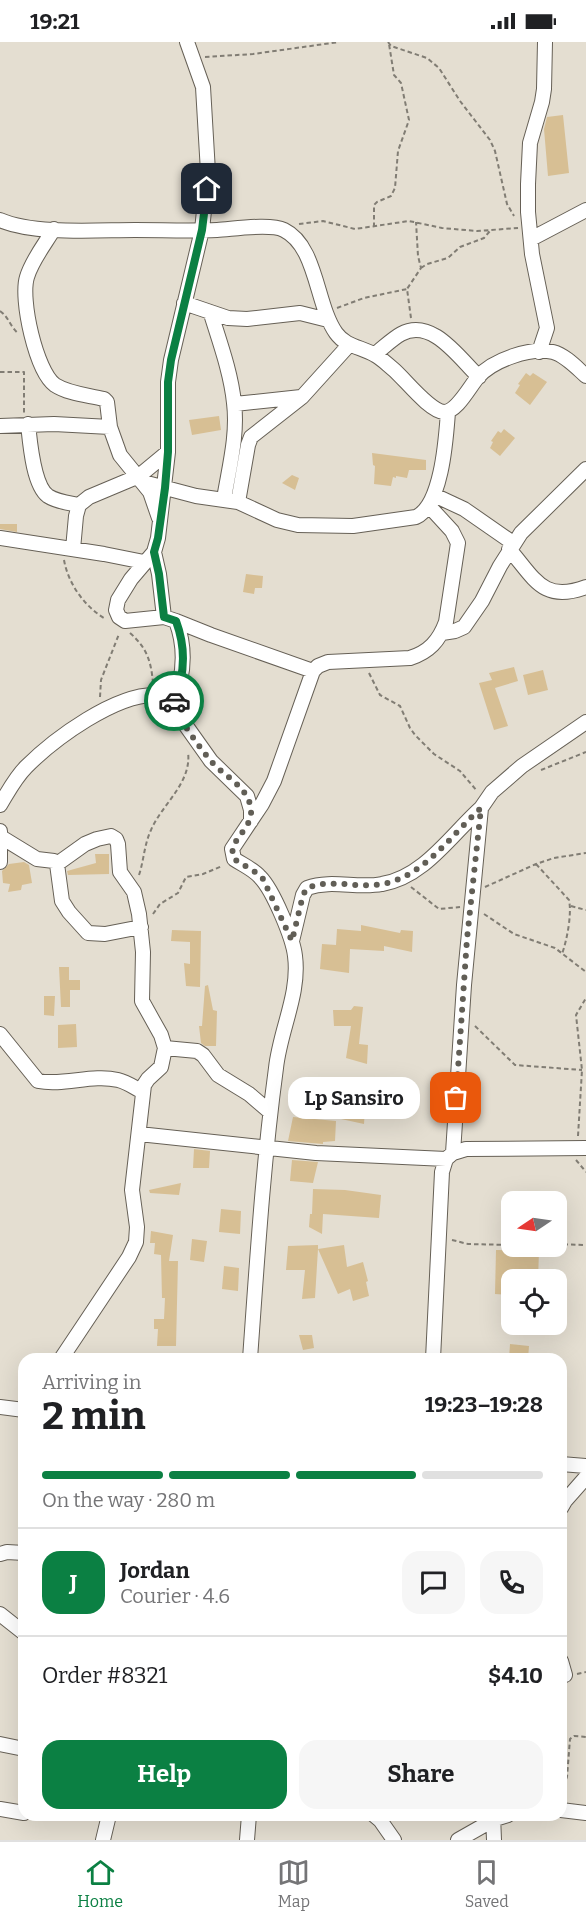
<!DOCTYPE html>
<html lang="en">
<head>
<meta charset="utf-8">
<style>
  :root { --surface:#fff; --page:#f6f6f6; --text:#202124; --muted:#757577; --line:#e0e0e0; --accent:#0b8043 }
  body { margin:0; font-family:Bitter,serif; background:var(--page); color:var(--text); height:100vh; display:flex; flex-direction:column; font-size:22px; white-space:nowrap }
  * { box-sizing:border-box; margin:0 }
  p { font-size:20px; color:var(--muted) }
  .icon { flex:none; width:33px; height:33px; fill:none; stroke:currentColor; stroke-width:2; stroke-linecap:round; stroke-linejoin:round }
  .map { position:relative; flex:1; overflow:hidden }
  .drawer { position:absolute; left:18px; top:1311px; width:549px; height:468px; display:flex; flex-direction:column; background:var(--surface); border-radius:18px; box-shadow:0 6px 24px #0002 }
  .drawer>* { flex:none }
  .needle { width:39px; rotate:257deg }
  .controls { position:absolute; left:501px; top:1149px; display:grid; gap:12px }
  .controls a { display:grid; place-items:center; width:66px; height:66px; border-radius:12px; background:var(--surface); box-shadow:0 6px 24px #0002; font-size:30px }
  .pin { position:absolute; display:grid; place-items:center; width:51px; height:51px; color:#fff; margin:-26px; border-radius:12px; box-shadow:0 3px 9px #0006 }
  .courier { position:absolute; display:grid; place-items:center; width:60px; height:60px; margin:-30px; border:4px solid #0b8043; border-radius:50%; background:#fff; color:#222; box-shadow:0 2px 8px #0007 }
  .bubble { position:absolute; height:42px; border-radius:18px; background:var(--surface); box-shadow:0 6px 24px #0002; font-size:20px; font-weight:700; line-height:42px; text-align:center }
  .overview em { font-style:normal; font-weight:700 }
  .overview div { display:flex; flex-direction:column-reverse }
  .overview { display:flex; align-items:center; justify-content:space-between; height:102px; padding:0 24px }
  h1 { font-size:39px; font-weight:700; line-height:45px }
  .bar { display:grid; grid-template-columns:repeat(4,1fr); gap:9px 6px; align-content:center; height:72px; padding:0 24px }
  .bar i { height:8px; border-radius:4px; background:var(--line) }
  .bar .active { background:var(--accent) }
  .bar p { grid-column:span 4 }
  .line { display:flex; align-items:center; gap:15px; padding:0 24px; border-top:2px solid var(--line) }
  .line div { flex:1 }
  .round { display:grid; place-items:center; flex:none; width:63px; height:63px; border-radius:18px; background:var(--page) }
  .primary-button { display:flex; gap:12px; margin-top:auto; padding:12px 24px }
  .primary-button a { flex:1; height:69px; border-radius:18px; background:var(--accent); color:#fff; font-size:24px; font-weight:700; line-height:69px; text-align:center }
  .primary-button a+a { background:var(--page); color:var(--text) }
  .status { display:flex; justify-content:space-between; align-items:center; height:42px; padding:0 30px; background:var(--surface); direction:ltr }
  .status svg { height:16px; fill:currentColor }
  .menu { display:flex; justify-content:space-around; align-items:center; height:84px; border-top:2px solid var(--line); background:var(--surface); font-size:16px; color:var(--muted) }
  .menu a { display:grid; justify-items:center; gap:3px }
  .menu .active { color:var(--accent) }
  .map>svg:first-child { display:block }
  .building { fill:#d7bf94 }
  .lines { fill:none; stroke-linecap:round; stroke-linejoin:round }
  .minor-casing { stroke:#666056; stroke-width:16 }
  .path { stroke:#817d74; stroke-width:2; stroke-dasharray:4.5 3; stroke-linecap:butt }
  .minor { stroke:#fff; stroke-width:14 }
  .done { stroke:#615e56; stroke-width:6; stroke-dasharray:0 10.8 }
  .route { stroke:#0b8043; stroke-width:8 }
</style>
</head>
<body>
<div class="status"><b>19:21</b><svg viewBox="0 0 49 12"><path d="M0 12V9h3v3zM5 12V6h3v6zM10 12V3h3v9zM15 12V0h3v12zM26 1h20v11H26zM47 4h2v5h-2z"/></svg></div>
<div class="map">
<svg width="586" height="1798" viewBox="0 0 586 1798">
  <rect width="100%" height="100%" fill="#e4ded1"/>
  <path class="building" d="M563,73l6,58 -21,3 -4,-47 3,-12z
    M526,331l4,3 3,-3 14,9 -17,23 -15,-12 5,-8 -2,-1z
    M219,374l2,14 -29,5 -3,-15z
    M504,387l11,9 -15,18 -10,-8 3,-6 -2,-1 7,-10 3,2z
    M372,411l54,7v10h-17l-2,8 -11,-2v2l-3,-1 -2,9 -17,-2 1,-18 -2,-1z
    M292,433l7,3 -4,12 -13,-7z
    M0,482h17v8l-17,-3z
    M246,532l17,2 -1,12h-7l-1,6 -11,-2z
    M514,625l4,14 -23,7 13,38 -14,4 -15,-47 13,-3 -3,-7z
    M543,628l5,20 -20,5 -5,-20z
    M95,812h14v20l-41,1 -1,-4 29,-8z
    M24,820l5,3 3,18 -10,2 -1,5 -13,2 2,-8 -7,-1 -1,-12 7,-7z
    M361,883l39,8 1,-3 12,1 -1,21 -28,-6v5l-34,-2 -1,24 -29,-4 2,-25 14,1 1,-16 24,2z
    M172,888l29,1 -1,56 -14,-1 -2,-23 6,1v-22l-19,-1z
    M59,925h10v13h11v10h-10v17h-9z
    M208,943l5,25 4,1 -1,35h-11l-4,-3 -2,-17h3l3,-40z
    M44,954h11l-1,20 -10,-1z
    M354,964l9,1 -4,37 9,1 -1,19 -21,-6 5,-32h-17l-1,-16h18z
    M76,982l1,23 -19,1v-23z
    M344,1051h22l-2,31 -23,-5z
    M293,1075l43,4 -1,20 -12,1v2l-35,-3z
    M194,1107l16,2 -1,17h-16z
    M292,1118l26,2 -5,21 -23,-2z
    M181,1141l-2,12 -29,-2 -1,-3z
    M313,1147l32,1 36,5 -2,23 -56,-4 -1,20 -13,-7 1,-13h2z
    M221,1167l20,2 -1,23 -21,-2z
    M151,1189l22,4 -4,26h9l-2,85h-19l1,-17h-4v-10h10l1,-21h-3l-1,-43 -7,-1 1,-11h-5z
    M192,1197l15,2 -3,21 -14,-2z
    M318,1203v4l26,-4 3,22 16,-5 5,19 -2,1 3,14 -16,5 -3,-12 -12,5 -20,-45 -3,49 -13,1 3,-29h-19l2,-24z
    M496,1208l43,1 -1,29h-26v15l-17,-1z
    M224,1224l15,2 -1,23 -16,-2z
    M299,1293h13l2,13 -11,2z
    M510,1302l19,2 -1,13h-19z"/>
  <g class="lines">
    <g class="minor-casing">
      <path id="minor" d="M187,0l16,45 5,85 -6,58 -31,130 -3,22v70l-10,86 -4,14 -23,27 -13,21 -2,10 3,7 6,4 39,-4 12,4 35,14 102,36
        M0,178c35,15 97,10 135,10 27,0 55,1 82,0 17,-1 53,-7 67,0 33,16 32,75 52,103 10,14 26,14 39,22 6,3 12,9 18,14 12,10 36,42 51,43 13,0 26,-26 34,-35 15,-17 52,-30 75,-25 12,3 24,16 33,24
        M54,187c-9,15 -22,31 -27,48 -7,22 9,94 28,108 14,9 33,10 49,14l3,3 3,25 10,28 30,37 9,26
        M531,197l55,-29
        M184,261l44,15 19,1 53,-6 28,7
        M211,272c9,29 20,59 23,89 4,32 -5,65 -10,96
        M539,310l8,-24 -15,-74 -4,-42v-28l2,-41 12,-41 2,-13 1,-47
        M375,312c8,-6 17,-15 26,-20 31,-17 58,24 78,43
        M235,362l66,-7
        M28,382c2,18 5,61 20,72 9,6 21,7 31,9
        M0,384l54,-2 56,3
        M143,440l53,14 42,6 39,18 21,5 55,1 63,-9c26,-12 30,-79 32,-105
        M434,453l30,14 49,34
        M238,460l10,-57 3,-8 51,-40 47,-52
        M0,496l104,16 40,8
        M73,507l3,-33 3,-11 10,-8 50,-21 29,-24
        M509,507c26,30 34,54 77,38
        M154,510l5,22 5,43
        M442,591l13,-2 9,-4 18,-26 18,-35 21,-33 65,-64
        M172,664c12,-28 15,-56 4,-85
        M0,763c8,-13 15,-27 26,-38 28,-28 90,-74 131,-72l15,11 39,55 36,35 4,14v11
        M1,795l36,22 17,2 3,3 5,37 7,11 19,21 17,1 36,-7
        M0,820v-31
        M57,822l28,-20 12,-5 14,-3 5,3 2,5 2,28 14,20 5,22 4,38 -1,49 19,34 4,13 -4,19 -13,12 -4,6 -12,105 5,37 -1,15 -7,15 -68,102
        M292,899l11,-46 4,-7c25,-9 50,1 75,-4 42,-7 69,-49 99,-76
        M0,992l38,47c26,5 54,-7 80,-1 9,2 17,8 25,12
        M165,1006l32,3 6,4 15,20 31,19 21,18
        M139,1092l177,19 130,6
        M453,1111l11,-168 17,-177 11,-16 30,-26 64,-44
        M250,1317c7,-97 13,-195 26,-291 4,-38 24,-74 19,-112 -2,-18 -22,-66 -35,-79 -7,-8 -17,-12 -26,-18l-2,-10 30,-45 12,-23 39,-110 5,-5 10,-4 82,-4c19,-6 29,-17 36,-36l12,-79 -6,-12 -23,-25
        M433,1317l9,-187 4,-13 7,-6 13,-4 120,-1
        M0,1365l24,3
        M561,1422l25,2
        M561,1466l4,-7 21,-24
        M0,1512l7,-2 17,1
        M0,1572l24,19
        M561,1619l4,14
        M0,1702l24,5
        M0,1767l24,4
        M561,1768l25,3
        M374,1773l6,5 14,20
        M493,1773l1,25
        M103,1798l6,-25
        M247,1798l2,-25
        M458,1798l37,-21 13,-4"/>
    </g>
    <path class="path" d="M388,0l3,4 36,12 12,10 21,33 30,39 5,11 12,53 7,12
      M205,15l48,-3 86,-12
      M299,182l24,-3 32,8 54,-8 33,7 35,3 41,-3
      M374,185v-22l3,-3 14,-6 4,-8 3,-37 11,-31 -8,-37 -7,-8 -5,-31
      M421,226l6,-4 21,-6 12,-11 24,-9 6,-7
      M337,266l27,-10 43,-9
      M0,269c9,6 10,16 19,23
      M411,276l-4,-29 14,-21 -3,-12 -2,-34
      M0,330h24v41
      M64,518c4,23 20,46 40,58
      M130,591c17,15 21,28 23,50
      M369,631l11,22 20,11 10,22 5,7 19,19 26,17 17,20
      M100,655l1,-17 18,-46
      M541,728l45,-18
      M536,822l33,36c3,14 -2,40 -7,54
      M139,833c5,-15 5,-30 12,-45 11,-26 41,-47 37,-78
      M411,845l28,22 21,-2
      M485,845l51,-23 18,-6 32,-5
      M571,864l15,4
      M153,872l7,-10 18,-11 8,-16 17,-3 19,-8
      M484,872l30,20 41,14 31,24
      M475,984l40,39 67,5
      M578,1094l4,-66 -6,-55 10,-17
      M576,1118l10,12
      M452,1198l16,4 44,1
      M556,1202l30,1
      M577,1632l9,-2
      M561,1751l6,-16 3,-38 4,-3 12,1"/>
    <use href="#minor" class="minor"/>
  </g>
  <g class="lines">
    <path class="done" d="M174,659l-2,5c12,18 24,37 38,54 13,16 38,26 41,49 2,22 -25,31 -17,50l21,13 8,7 29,62 11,-46 4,-7c25,-10 50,1 75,-4 42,-7 69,-49 99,-76l-14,131 -11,159"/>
    <path class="route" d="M174,659c11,-26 12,-53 2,-80l-12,-4 -5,-43 -5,-22 4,-14 7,-50 3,-36v-70l3,-22 31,-130 5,-41"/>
  </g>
</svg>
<div class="controls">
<a><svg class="needle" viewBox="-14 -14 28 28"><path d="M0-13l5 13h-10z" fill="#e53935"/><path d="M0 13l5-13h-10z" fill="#757577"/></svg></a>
<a><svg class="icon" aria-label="locate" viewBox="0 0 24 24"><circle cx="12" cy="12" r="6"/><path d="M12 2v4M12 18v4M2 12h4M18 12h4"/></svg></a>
</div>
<div class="pin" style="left:456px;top:1056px;background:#ea580c"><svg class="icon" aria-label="bag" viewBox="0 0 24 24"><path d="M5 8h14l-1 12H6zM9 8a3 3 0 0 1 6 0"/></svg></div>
<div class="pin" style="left:207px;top:147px;background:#1f2937"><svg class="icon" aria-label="home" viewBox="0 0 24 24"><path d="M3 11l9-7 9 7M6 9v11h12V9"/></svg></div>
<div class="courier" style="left:174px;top:659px"><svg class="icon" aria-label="car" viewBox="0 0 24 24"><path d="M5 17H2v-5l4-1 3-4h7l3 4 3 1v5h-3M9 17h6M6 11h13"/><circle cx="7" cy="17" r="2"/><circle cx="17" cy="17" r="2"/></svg></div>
<div class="bubble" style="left:288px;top:1035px;width:132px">Lp Sansiro</div>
<section class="drawer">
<div class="overview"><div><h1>2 min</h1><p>Arriving in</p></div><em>19:23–19:28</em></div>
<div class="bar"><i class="active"></i><i class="active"></i><i class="active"></i><i></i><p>On the way · 280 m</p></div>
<div class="line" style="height:108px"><b class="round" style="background:var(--accent);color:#fff">J</b><div><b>Jordan</b><p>Courier · 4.6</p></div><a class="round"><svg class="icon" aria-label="chat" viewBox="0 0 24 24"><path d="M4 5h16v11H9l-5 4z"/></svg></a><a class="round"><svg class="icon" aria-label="phone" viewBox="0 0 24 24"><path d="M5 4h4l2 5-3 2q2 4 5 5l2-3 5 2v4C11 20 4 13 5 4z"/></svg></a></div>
<div class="line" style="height:78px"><div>Order #8321</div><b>$4.10</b></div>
<div class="primary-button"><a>Help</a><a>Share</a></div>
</section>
</div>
<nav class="menu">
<a class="active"><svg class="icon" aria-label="home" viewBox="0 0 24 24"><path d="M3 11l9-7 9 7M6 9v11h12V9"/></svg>Home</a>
<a><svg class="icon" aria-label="map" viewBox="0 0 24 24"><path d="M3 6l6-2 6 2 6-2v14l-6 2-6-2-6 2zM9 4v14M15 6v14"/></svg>Map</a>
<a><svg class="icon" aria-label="saved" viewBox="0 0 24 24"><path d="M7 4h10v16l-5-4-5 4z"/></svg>Saved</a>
</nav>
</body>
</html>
